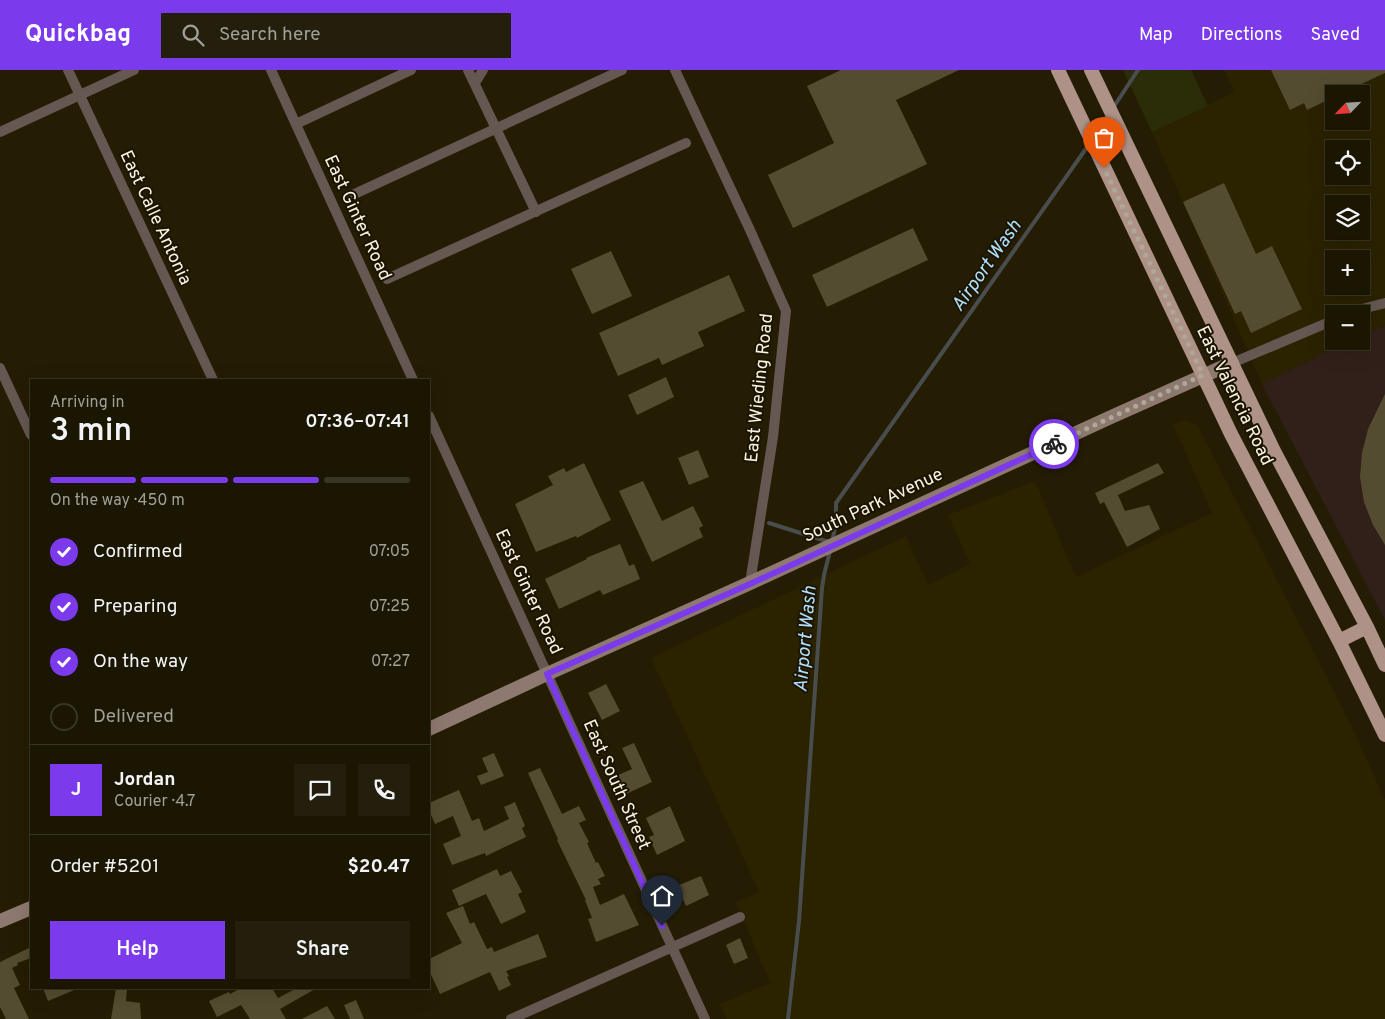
<!DOCTYPE html>
<html lang="en">
<head>
<meta charset="utf-8">
<style>
  :root { --surface:#1b1602; --page:#241f0c; --text:#f1f3f6; --muted:#a09f99; --line:#393524; --accent:#7c3aed }
  body { margin:0; font-family:Overpass,sans-serif; background:var(--page); color:var(--text); height:100vh; display:flex; flex-direction:column; font-size:19px; white-space:nowrap }
  * { box-sizing:border-box; margin:0 }
  p { font-size:16px; color:var(--muted) }
  .icon { flex:none; width:28px; height:28px; fill:none; stroke:currentColor; stroke-width:2; stroke-linecap:round; stroke-linejoin:round }
  .map { position:relative; flex:1; overflow:hidden }
  .sheet { position:absolute; left:30px; top:309px; width:400px; height:610px; display:flex; flex-direction:column; background:var(--surface); border-radius:0px; box-shadow:0 5px 20px #0002,0 0 0 1px var(--line) }
  .sheet>* { flex:none }
  .needle { width:32px; rotate:245deg }
  .fabs { position:absolute; left:1325px; top:15px; display:grid; gap:10px }
  .fabs a { display:grid; place-items:center; width:45px; height:45px; border-radius:0px; background:var(--surface); box-shadow:0 5px 20px #0002,0 0 0 1px var(--line); font-size:25px }
  .pin { position:absolute; display:grid; place-items:center; width:42px; height:42px; color:#fff; margin:-51px -21px; border-radius:50% 50% 50% 0; rotate:-45deg; box-shadow:0 0 5px #0007 }
  .pin .icon { rotate:45deg }
  .courier { position:absolute; display:grid; place-items:center; width:50px; height:50px; margin:-25px; border:4px solid #7c3aed; border-radius:50%; background:#fff; color:#222; box-shadow:0 1px 6px #0007 }
  .headline em { font-style:normal; font-weight:600 }
  .headline div { display:flex; flex-direction:column-reverse }
  .headline { display:flex; align-items:center; justify-content:space-between; height:85px; padding:0 20px }
  h1 { font-size:32px; font-weight:600; line-height:38px }
  .bar { display:grid; grid-template-columns:repeat(4,1fr); gap:8px 5px; align-content:center; height:60px; padding:0 20px }
  .bar i { height:6px; border-radius:4px; background:var(--line) }
  .bar .current { background:var(--accent) }
  .bar p { grid-column:span 4 }
  .line { display:flex; align-items:center; gap:12px; padding:0 20px; border-top:1px solid var(--line) }
  .line div { flex:1 }
  .round { display:grid; place-items:center; flex:none; width:52px; height:52px; border-radius:0px; background:var(--page) }
  ol { padding:0 20px; list-style:none }
  li { display:flex; align-items:center; gap:15px; height:55px }
  li p { margin-inline-start:auto }
  li .icon { padding:5px; border-radius:50%; background:var(--accent); color:#fff; stroke-width:4 }
  li:last-child { color:var(--muted) }
  li i { width:28px; height:28px; border:2px solid var(--line); border-radius:50% }
  .primary-button { display:flex; gap:10px; margin-top:auto; padding:10px 20px }
  .primary-button a { flex:1; height:58px; border-radius:0px; background:var(--accent); color:#fff; font-size:20px; font-weight:600; line-height:58px; text-align:center }
  .primary-button a+a { background:var(--page); color:var(--text) }
  header { display:flex; align-items:center; gap:30px; box-sizing:border-box; height:70px; padding:0 25px; background:var(--accent); color:#fff }
  header strong { font-size:24px }
  nav { display:flex; gap:28px; margin-inline-start:auto; font-size:18px }
  .search { width:350px; height:45px; background:var(--page); display:flex; align-items:center; gap:12px; box-sizing:border-box; padding:0 18px; border-radius:0px; color:var(--muted); font-size:19px }
  .map>svg:first-child { display:block }
  .built { fill:#2b2200; fill-rule:evenodd }
  .industrial { fill:#312019 }
  .green { fill:#2a2d08 }
  .lines { fill:none; stroke-linecap:round; stroke-linejoin:round }
  .stream { stroke:#4a4d4d; stroke-width:4 }
  .building { fill:#544c30 }
  .minor { stroke:#655853; stroke-width:10 }
  .secondary { stroke:#8e7970; stroke-width:14 }
  .primary { stroke:#ae9288; stroke-width:14 }
  .done { stroke:#aea995; stroke-width:5; stroke-dasharray:0 9 }
  .route { stroke:#7c3aed; stroke-width:6 }
  .labels { text-anchor:middle; dominant-baseline:central; stroke-width:4; stroke-linejoin:round; paint-order:stroke }
  .street-label { font-size:18px; fill:#f8f4e4; stroke:#1b1400 }
  .water-label { font-size:19px; font-style:italic; fill:#b0e0fb; stroke:#1b1400 }
</style>
</head>
<body>
<header>
<strong>Quickbag</strong>
<div class="search"><svg class="icon" aria-label="search" viewBox="0 0 24 24"><circle cx="10" cy="10" r="6"/><path d="M15 15l6 6"/></svg>Search here</div>
<nav><a>Map</a><a>Directions</a><a>Saved</a></nav>
</header>
<div class="map">
<svg width="1385" height="949" viewBox="0 0 1385 949">
  <rect width="100%" height="100%" fill="#241d03"/>
  <path class="built" d="M1224,0h161v550l-123,-236 -110,-252 82,-40zM1334,24h27v27h-27zM1334,79h27v27h-27zM1334,134h27v27h-27zM1334,189h27v27h-27zM1334,244h27v27h-27z
    M1186,350l12,6 152,297 35,77v219h-658l-8,-15 51,-21 -34,-81 23,-10 -108,-234 255,-122 22,49 42,-21 -22,-49 87,-34 41,96 136,-64 -39,-89z"/>
  <path class="industrial" d="M1385,256v294l-123,-236 87,-43h12v-6z"/>
  <path class="green" d="M1123,0h68l17,36 -56,26z"/>
  <g class="lines">
    <path class="stream" d="M1113,38l25,-38
      M1094,67l15,-24
      M769,453l60,19
      M832,472l4,-19v-20l254,-360
      M788,949l11,-98 23,-333 2,-13 6,-24"/>
  </g>
  <path class="building" d="M841,0h118l-63,30 31,64 -134,64 -25,-53 66,-32 -27,-57z
    M1271,0h114v3l-45,21h-6v3l-27,13 -3,-7 -14,7z
    M1224,113l32,71 16,-8 30,63 -51,24 -10,-22 -6,3 -52,-112z
    M913,158l15,32 -101,47 -15,-32z
    M611,181l21,45 -40,18 -21,-45z
    M729,205l16,36 -47,21 6,14 -42,19 -3,-7 -41,18 -19,-43z
    M666,307l8,20 -37,18 -9,-20z
    M1385,324v151l-12,-20 -9,-23 -4,-25 2,-24 6,-24z
    M698,380l11,27 -20,8 -11,-27z
    M584,393l27,57 -34,18 -1,-2 -40,16 -21,-48 38,-19 -5,-9 16,-8 2,4z
    M1158,393l6,10 -46,22 7,16 24,-6 11,24 -33,18 -23,-45 -4,2 -5,-11z
    M643,411l19,40 31,-15 10,20 -4,2 4,9 -51,25 -33,-71z
    M620,474l9,22 5,-2 6,15 -37,16 -3,-5 -41,19 -14,-30 42,-20 -1,-1z
    M606,614l14,27 -18,9 -14,-27z
    M634,673l18,39 -26,12 -8,-19 14,-6 -10,-21z
    M494,683l10,23 -23,9 -4,-9 11,-4 -6,-14z
    M540,698l22,46 17,-8 7,14 -7,3 10,19 -2,1 9,20 2,-1 7,14 -7,3 3,5 -8,3 7,18 24,-11 15,31 -43,17 -8,-23 4,-1 -7,-18h1l-29,-60 1,-1 -30,-66z
    M459,720l13,31 7,-3 5,13 25,-12 -5,-12 11,-5 10,24 -3,2 4,9 -40,19 -1,-3 -33,12 -9,-21 18,-8 -8,-20 -18,8 -6,-14v-7z
    M670,736l15,35 -28,14 -8,-18 5,-2 -8,-17z
    M497,799l3,7 11,-5 11,21 -4,2 8,18 -25,12 -15,-30 -27,12 -7,-16z
    M701,806l8,19 -23,11 -9,-20z
    M463,836l7,18 4,-2 13,27 5,-2 2,5 44,-18 9,23 -41,14 3,5 -2,1 4,8 -12,6 -9,-19 -50,22 -11,-24v-11l33,-16 -16,-30z
    M740,868l8,20 -14,6 -8,-19z
    M31,877v11l-14,5 1,2 -6,3 8,17 -6,3 15,31h-23l-6,-12v-45z
    M43,918h36l-31,13z
    M116,918h11l-1,13 14,2 1,16h-30z
    M241,918h31l6,10 19,-10h20l-37,21 6,10h-36l-9,-14 -24,12 -8,-16 20,-9 1,2z
    M356,930l8,19h-14l-6,-14z
    M327,936l8,13h-33z"/>
  <g class="lines">
    <path class="minor" d="M68,0l145,310
      M271,0l142,310
      M468,0l68,142
      M675,0l75,160 36,81 -13,126 -23,146
      M475,13l8,-13
      M296,54l115,-54
      M0,62l134,-62
      M348,127l274,-127
      M387,209l299,-136
      M1348,244l14,-5 23,-6
      M1232,293l102,-43
      M0,298l31,67
      M429,346l276,603
      M511,949l229,-102"/>
    <path class="secondary" d="M429,659l118,-55 203,-91 361,-166 121,-54
      M0,851l31,-13"/>
    <path class="primary" d="M1058,0l173,364 108,207 46,94
      M1091,0l183,381 93,176 18,38
      M1339,571l28,-14"/>
  </g>
  <g class="lines">
    <path class="done" d="M1054,374l149,-69 -99,-207"/>
    <path class="route" d="M662,856l-115,-252 203,-90 304,-140"/>
  </g>
  <g class="labels">
    <g class="street-label">
      <text transform="translate(155 148) rotate(65)">East Calle Antonia</text>
      <text transform="translate(357 148) rotate(65)">East Ginter Road</text>
      <text transform="translate(760 318) rotate(-84)">East Wieding Road</text>
      <text transform="translate(1234 326) rotate(64)">East Valencia Road</text>
      <text transform="translate(873 436) rotate(-25)">South Park Avenue</text>
      <text transform="translate(528 522) rotate(65)">East Ginter Road</text>
      <text transform="translate(616 715) rotate(66)">East South Street</text>
    </g>
    <g class="water-label">
      <text transform="translate(987 196) rotate(-55)">Airport Wash</text>
      <text transform="translate(806 569) rotate(-85)">Airport Wash</text>
    </g>
  </g>
</svg>
<div class="fabs">
<a><svg class="needle" viewBox="-14 -14 28 28"><path d="M0-13l5 13h-10z" fill="#e53935"/><path d="M0 13l5-13h-10z" fill="#a09f99"/></svg></a>
<a><svg class="icon" aria-label="locate" viewBox="0 0 24 24"><circle cx="12" cy="12" r="6"/><path d="M12 2v4M12 18v4M2 12h4M18 12h4"/></svg></a>
<a><svg class="icon" aria-label="layers" viewBox="0 0 24 24"><path d="M12 4l9 5-9 5-9-5zM3 14l9 5 9-5"/></svg></a>
<a>+</a>
<a>−</a>
</div>
<div class="pin" style="left:1104px;top:98px;background:#ea580c"><svg class="icon" aria-label="bag" viewBox="0 0 24 24"><path d="M5 8h14l-1 12H6zM9 8a3 3 0 0 1 6 0"/></svg></div>
<div class="pin" style="left:662px;top:856px;background:#1f2937"><svg class="icon" aria-label="home" viewBox="0 0 24 24"><path d="M3 11l9-7 9 7M6 9v11h12V9"/></svg></div>
<div class="courier" style="left:1054px;top:374px"><svg class="icon" aria-label="bike" viewBox="0 0 24 24"><circle cx="6" cy="16" r="4"/><circle cx="18" cy="16" r="4"/><path d="M6 16l4-8h5l3 8M10 8l3 8H6M13 5h3"/></svg></div>
<section class="sheet">
<div class="headline"><div><h1>3 min</h1><p>Arriving in</p></div><em>07:36–07:41</em></div>
<div class="bar"><i class="current"></i><i class="current"></i><i class="current"></i><i></i><p>On the way · 450 m</p></div>
<ol>
<li><svg class="icon" aria-label="check" viewBox="0 0 24 24"><path d="M5 12l5 5 9-10"/></svg>Confirmed<p>07:05</p></li>
<li><svg class="icon" aria-label="check" viewBox="0 0 24 24"><path d="M5 12l5 5 9-10"/></svg>Preparing<p>07:25</p></li>
<li><svg class="icon" aria-label="check" viewBox="0 0 24 24"><path d="M5 12l5 5 9-10"/></svg>On the way<p>07:27</p></li>
<li><i></i>Delivered</li>
</ol>
<div class="line" style="height:90px"><b class="round" style="background:var(--accent);color:#fff">J</b><div><b>Jordan</b><p>Courier · 4.7</p></div><a class="round"><svg class="icon" aria-label="chat" viewBox="0 0 24 24"><path d="M4 5h16v11H9l-5 4z"/></svg></a><a class="round"><svg class="icon" aria-label="phone" viewBox="0 0 24 24"><path d="M5 4h4l2 5-3 2q2 4 5 5l2-3 5 2v4C11 20 4 13 5 4z"/></svg></a></div>
<div class="line" style="height:65px"><div>Order #5201</div><b>$20.47</b></div>
<div class="primary-button"><a>Help</a><a>Share</a></div>
</section>
</div>
</body>
</html>
